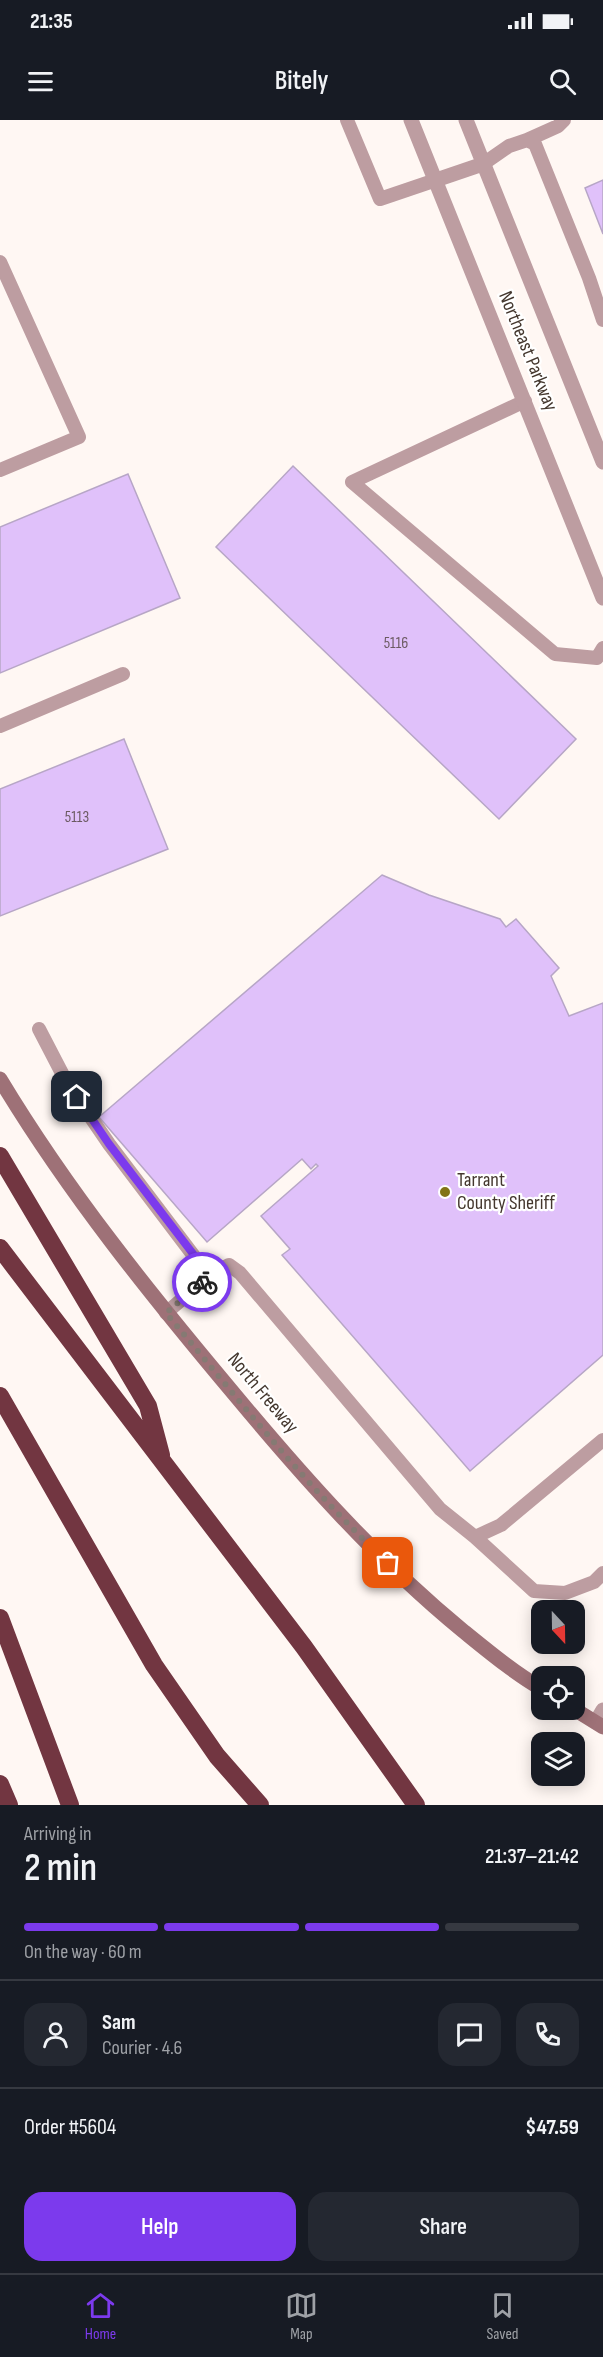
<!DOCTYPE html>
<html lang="en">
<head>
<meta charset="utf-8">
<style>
  :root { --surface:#171b24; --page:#242831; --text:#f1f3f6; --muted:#9ea1a6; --line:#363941; --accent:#7c3aed }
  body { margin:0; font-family:"Sofia Sans Condensed",sans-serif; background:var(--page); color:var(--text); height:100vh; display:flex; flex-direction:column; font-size:22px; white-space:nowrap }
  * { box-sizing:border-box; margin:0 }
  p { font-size:20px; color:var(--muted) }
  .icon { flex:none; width:33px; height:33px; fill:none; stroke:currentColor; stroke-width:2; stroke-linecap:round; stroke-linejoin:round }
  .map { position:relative; height:1685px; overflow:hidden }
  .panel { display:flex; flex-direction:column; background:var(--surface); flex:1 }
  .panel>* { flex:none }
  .needle { width:39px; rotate:158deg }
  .controls { position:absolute; left:531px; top:1480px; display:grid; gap:12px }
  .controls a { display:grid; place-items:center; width:54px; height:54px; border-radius:12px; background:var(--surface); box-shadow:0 3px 15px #0003; font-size:30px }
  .pin { position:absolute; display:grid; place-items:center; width:51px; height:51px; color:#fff; margin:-26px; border-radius:12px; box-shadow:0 3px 9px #0006 }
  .courier { position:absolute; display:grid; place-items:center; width:60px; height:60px; margin:-30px; border:4px solid #7c3aed; border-radius:50%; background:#fff; color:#222; box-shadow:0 2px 8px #0007 }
  .summary em { font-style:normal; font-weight:600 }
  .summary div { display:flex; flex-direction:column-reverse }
  .summary { display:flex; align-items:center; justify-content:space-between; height:102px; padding:0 24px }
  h1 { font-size:39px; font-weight:600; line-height:45px }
  .bar { display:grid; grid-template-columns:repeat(4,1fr); gap:9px 6px; align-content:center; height:72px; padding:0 24px }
  .bar i { height:8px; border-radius:4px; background:var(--line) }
  .bar .active { background:var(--accent) }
  .bar p { grid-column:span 4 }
  .line { display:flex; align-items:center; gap:15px; padding:0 24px; border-top:2px solid var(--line) }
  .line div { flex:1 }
  .round { display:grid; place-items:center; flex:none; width:63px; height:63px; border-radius:18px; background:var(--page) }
  .cta { display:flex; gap:12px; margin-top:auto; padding:12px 24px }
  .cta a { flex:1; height:69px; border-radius:18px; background:var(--accent); color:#fff; font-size:24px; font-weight:600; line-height:69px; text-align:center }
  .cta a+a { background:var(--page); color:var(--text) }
  .status { display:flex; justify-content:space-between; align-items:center; height:42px; padding:0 30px; background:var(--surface); direction:ltr }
  .status svg { height:16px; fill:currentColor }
  header { display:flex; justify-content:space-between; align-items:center; height:78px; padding:0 24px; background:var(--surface); font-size:27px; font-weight:600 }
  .menu { display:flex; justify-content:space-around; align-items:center; height:84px; border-top:2px solid var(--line); background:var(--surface); font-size:16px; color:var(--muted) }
  .menu a { display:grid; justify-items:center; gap:3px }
  .menu .active { color:var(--accent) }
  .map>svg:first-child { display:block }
  .building { fill:#e0c1fa; stroke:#b7a6c6; stroke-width:1.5 }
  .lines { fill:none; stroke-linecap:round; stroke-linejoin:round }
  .lane { stroke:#bd9da1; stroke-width:14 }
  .street { stroke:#bd9da1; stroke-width:15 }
  .secondary { stroke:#9e7177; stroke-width:15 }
  .highway { stroke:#723641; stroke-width:18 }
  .done { stroke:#857a73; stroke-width:6; stroke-dasharray:0 10.8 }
  .route { stroke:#7c3aed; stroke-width:8 }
  .poi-dot { fill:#827416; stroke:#fff; stroke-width:2 }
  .labels { text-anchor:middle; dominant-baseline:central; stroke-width:4.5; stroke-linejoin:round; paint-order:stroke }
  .number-label { font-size:16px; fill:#6b5a61 }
  .street-label { font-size:20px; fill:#44372e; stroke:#fff }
  .poi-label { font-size:20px; fill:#44372e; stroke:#fff; text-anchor:start }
</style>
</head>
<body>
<div class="status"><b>21:35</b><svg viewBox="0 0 49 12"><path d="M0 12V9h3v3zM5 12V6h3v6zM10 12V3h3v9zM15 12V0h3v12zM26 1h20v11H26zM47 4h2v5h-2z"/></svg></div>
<header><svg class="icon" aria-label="menu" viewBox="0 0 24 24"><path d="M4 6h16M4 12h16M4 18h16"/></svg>Bitely<svg class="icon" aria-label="search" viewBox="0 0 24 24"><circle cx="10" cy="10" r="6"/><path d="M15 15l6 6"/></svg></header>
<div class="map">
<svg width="603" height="1685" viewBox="0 0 603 1685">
  <rect width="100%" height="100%" fill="#fff7f3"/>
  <path class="building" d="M603,60v54l-18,-46z
    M293,346l283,273 -77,80 -283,-272z
    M128,354l52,124 -180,75v-146z
    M124,619l44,110 -168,67v-127z
    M382,755l47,20 71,24 6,8 10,-8 43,49 -8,8 18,40 34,-13v352l-133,116 -188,-216 8,-6 -29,-33 57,-50 -2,-2 -5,5 -9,-10 -95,83 -108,-125z"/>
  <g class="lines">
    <path class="lane" d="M347,0l33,79 56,-19
      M527,20l31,-14 6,-6
      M483,44l26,-18 18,-6 8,4 54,134 14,42
      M0,142l79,175 -79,33
      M525,281l-173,81 203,172 42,4 6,-10
      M0,606l123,-52
      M39,909l27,52 43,63 100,132
      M166,1193l43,-37 20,-11 11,8 200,236 35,28 26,-12 102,-85
      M475,1417l59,54 31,2 29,-11 9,-9"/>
    <path class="street" d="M411,0l192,478
      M466,0l137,342
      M436,60l47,-16
      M596,1602l7,-12"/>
    <path class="secondary" d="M0,959c68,113 151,216 235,316 70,84 142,165 227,235 26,21 51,42 80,59
      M574,1589l29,18"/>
    <path class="highway" d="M0,1036l148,250 13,49
      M0,1128l304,399 112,158
      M0,1276l154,269 63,91 43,49
      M0,1498l70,187
      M0,1664l9,21"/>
  </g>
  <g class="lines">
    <path class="done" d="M202,1162l-36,31c72,85 140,174 222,250"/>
    <path class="route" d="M77,977l32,47 101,132 -8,6"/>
  </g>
  <circle class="poi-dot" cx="445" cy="1072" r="6"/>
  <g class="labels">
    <g class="number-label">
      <text x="396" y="523">5116</text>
      <text x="77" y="697">5113</text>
    </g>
    <g class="street-label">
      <text transform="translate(528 231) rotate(68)">Northeast Parkway</text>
      <text transform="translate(263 1273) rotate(50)">North Freeway</text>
    </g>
    <g class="poi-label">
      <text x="457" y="1060">Tarrant<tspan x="457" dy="23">County Sheriff</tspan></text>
    </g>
  </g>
</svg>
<div class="controls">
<a><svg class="needle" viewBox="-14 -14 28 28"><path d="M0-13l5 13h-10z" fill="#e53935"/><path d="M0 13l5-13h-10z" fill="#9ea1a6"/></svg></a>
<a><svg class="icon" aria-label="locate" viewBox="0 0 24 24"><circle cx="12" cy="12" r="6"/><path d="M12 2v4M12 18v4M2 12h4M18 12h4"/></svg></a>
<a><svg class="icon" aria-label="layers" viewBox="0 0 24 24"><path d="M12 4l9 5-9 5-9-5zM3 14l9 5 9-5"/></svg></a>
</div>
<div class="pin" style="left:388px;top:1443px;background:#ea580c"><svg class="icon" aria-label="bag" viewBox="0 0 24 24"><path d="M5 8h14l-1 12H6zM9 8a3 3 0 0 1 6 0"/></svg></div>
<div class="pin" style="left:77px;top:977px;background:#1f2937"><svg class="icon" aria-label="home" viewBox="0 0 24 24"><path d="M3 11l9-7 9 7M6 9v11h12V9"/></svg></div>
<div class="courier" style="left:202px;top:1162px"><svg class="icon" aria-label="bike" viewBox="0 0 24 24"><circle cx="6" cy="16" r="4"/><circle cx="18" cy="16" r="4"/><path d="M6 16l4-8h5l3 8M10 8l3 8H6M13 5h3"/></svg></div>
</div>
<section class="panel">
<div class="summary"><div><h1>2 min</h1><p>Arriving in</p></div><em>21:37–21:42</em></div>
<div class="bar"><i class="active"></i><i class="active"></i><i class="active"></i><i></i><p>On the way · 60 m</p></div>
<div class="line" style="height:108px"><a class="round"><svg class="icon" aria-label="person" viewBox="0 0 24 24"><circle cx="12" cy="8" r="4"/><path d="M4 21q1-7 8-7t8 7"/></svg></a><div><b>Sam</b><p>Courier · 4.6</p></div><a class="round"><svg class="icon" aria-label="chat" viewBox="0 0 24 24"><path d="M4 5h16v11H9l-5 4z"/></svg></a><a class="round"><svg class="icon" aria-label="phone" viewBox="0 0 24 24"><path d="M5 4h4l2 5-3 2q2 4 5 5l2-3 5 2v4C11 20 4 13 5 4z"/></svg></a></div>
<div class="line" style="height:78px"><div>Order #5604</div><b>$47.59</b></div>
<div class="cta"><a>Help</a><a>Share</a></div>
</section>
<nav class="menu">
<a class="active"><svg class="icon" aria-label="home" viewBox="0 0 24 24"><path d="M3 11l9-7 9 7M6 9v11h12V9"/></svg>Home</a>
<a><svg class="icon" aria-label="map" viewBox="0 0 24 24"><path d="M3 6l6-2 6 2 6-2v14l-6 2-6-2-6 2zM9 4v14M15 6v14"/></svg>Map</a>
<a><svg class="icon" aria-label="saved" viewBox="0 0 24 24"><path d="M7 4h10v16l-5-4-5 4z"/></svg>Saved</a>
</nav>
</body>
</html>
